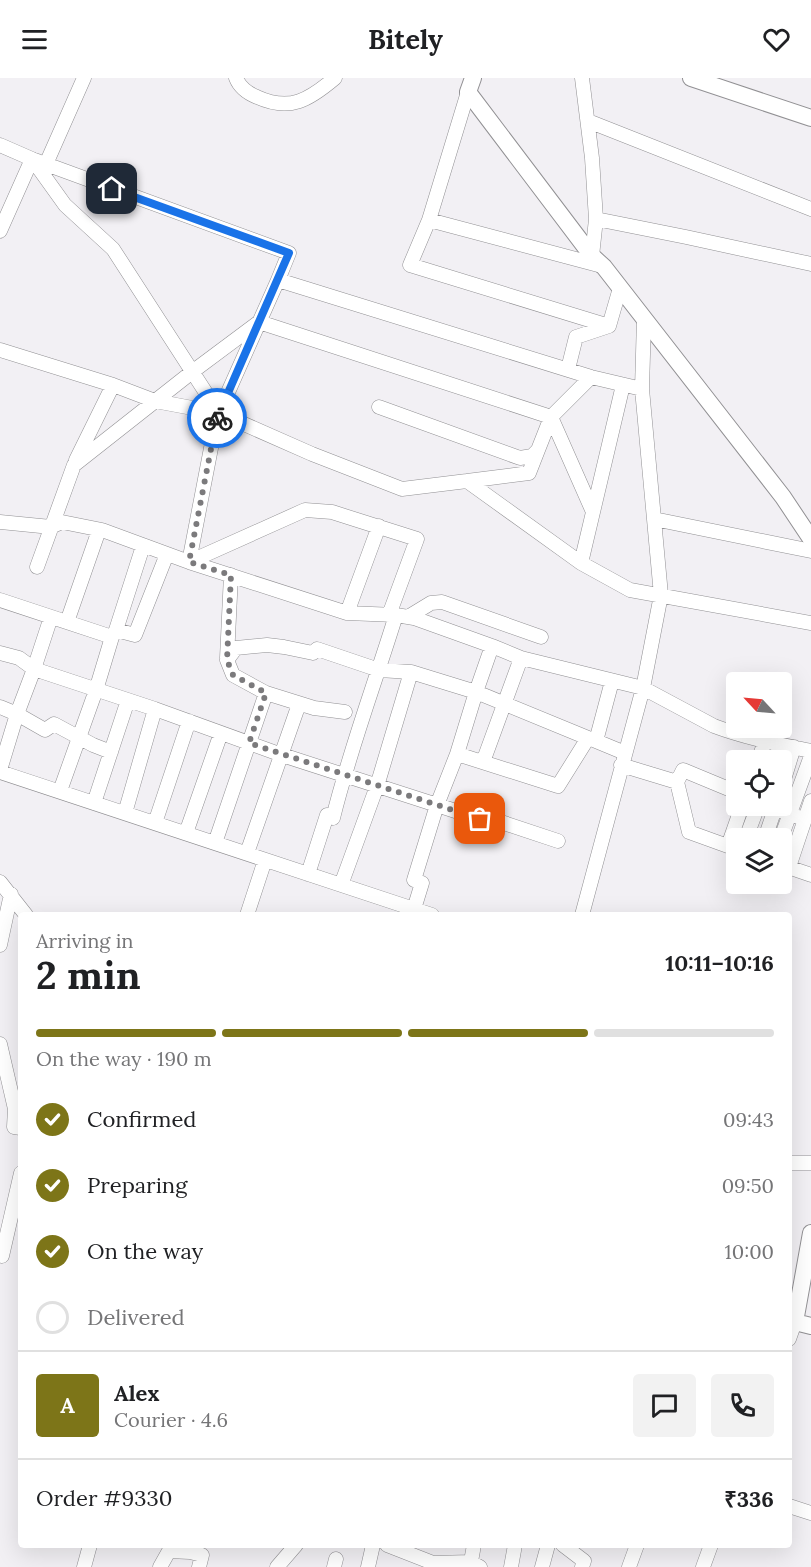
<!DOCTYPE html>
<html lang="en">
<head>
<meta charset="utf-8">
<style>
  :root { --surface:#fff; --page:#f2f2f2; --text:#202124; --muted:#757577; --line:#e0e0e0; --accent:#7d7518 }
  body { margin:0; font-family:Lora,serif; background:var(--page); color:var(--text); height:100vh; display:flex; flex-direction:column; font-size:22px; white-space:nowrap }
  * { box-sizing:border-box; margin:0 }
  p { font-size:20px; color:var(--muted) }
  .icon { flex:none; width:33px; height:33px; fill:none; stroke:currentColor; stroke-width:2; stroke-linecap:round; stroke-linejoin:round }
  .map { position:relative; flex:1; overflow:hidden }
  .drawer { position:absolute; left:18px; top:834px; width:774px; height:636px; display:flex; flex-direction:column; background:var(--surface); border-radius:6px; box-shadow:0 6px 24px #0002 }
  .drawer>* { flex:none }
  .needle { width:39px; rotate:296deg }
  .tools { position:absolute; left:726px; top:594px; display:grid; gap:12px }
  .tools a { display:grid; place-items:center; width:66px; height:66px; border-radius:6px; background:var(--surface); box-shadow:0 6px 24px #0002; font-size:30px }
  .pin { position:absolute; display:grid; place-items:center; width:51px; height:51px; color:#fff; margin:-26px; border-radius:12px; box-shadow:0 3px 9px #0006 }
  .courier { position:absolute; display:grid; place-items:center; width:60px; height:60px; margin:-30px; border:4px solid #1a73e8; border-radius:50%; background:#fff; color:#222; box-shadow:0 2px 8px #0007 }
  .summary em { font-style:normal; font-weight:800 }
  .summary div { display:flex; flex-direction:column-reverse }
  .summary { display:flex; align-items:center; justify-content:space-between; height:102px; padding:0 18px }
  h1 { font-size:39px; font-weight:800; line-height:45px }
  .bar { display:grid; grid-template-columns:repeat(4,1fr); gap:9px 6px; align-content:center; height:72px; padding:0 18px }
  .bar i { height:8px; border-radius:4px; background:var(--line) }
  .bar .current { background:var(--accent) }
  .bar p { grid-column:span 4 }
  .line { display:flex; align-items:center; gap:15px; padding:0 18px; border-top:2px solid var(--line) }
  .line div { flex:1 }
  .round { display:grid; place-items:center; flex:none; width:63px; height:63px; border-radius:6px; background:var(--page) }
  ol { padding:0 18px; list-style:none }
  li { display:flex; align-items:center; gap:18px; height:66px }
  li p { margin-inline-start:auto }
  li .icon { padding:6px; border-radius:50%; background:var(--accent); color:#fff; stroke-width:4 }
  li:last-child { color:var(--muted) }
  li i { width:33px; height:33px; border:3px solid var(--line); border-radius:50% }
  header { display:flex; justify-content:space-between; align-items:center; height:78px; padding:0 18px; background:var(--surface); font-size:27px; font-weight:800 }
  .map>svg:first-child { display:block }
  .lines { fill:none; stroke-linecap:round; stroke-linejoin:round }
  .minor-casing { stroke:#919093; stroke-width:15 }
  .major-casing { stroke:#919093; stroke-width:18 }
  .minor { stroke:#fff; stroke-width:14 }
  .major { stroke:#fff; stroke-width:16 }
  .done { stroke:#7b7a7c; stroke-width:6; stroke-dasharray:0 10.8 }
  .route { stroke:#1a73e8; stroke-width:8 }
</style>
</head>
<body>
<header><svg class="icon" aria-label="menu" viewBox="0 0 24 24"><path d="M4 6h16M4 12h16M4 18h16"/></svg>Bitely<svg class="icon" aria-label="heart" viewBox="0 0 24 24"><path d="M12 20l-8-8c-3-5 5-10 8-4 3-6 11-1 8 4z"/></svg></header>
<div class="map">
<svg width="811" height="1489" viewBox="0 0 811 1489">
  <rect width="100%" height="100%" fill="#f2f0f4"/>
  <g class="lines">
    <g class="minor-casing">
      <path id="minor" d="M236,0c4,10 11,15 21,19 33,15 52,3 78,-19
        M582,0l10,80 4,61 -4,37
        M468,14l-39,128 173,46
        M588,43l223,88
        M0,67l32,14 257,94 -11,27 313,97 51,12
        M32,81l33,46 48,44 106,164
        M46,86l38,-86
        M596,141l90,18 125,27
        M429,142l-19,45 199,61 11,-38
        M0,153l32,-72
        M0,272l113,35 42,16 64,12 93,41 90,35 65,-8 114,82
        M568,291l8,-32 33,-11
        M623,307l-42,178 49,27 181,33
        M379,329l141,51 12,-2 6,-6 13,-33
        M551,339l42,95
        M76,382l37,-75
        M467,403l62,-8 9,-23
        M654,441l157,32
        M0,444l51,5 11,-5 40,8 87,32 158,51 49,2 18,3 78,28 29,12 122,30 71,38c32,12 64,18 97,25
        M189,484l116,-52 27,2 85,27 -28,76
        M189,484l28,-145 61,-137
        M37,489l37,-102 118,-93 67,-50 292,95 40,-40
        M0,522l112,37 4,-7 19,5 32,-81
        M347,535l32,-87
        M408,539l23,-14 11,-1 99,35
        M67,544l32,-92
        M116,552l27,-84
        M0,575l19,5 15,11 121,40 127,46 155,50 20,-51 101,32 30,-48 8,3 16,-60
        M227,580l4,-83
        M0,629l17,7 28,16 9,-6 39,21 18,7
        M345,634l-31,-4 -48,-15 -33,-18 -6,-15 9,-12 31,-3 17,2 29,6 4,-4 62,21 32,2 65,20 112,46
        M596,663l29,12
        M457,676l19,-62 16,-46
        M758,682l7,-18
        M774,682l6,-15
        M483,684l38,-104
        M621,687l56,17 6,-12 53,22
        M0,692l17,-56 17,-45 17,-52
        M0,694l432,143
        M677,704l12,50 47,17
        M782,708l12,-39
        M60,713l36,-101 16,-53
        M94,725l34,-103
        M769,728l29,11
        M125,735l30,-104
        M155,745l34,-102
        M186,755l35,-100
        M746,760l12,-32
        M765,760l11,-32
        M781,760l30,-82
        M215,765l51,-150
        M728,768l14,-40
        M247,775l52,-149
        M782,787l29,10
        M789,789l22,-66
        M308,796l19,-59 6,3c17,-69 42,-135 63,-203
        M0,804l26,33
        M341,807l36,-99 34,-114
        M414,831l8,-26 -8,-3 23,-75 43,14v-4l78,26
        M247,837l18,-55
        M582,837l61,-227 18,-93 -19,-206 2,-70
        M0,867l11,-51
        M0,966l15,65 -1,18 7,1
        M789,1085h22
        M2,1178l19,-83
        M789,1241l6,3 -6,17
        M789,1428l22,7
        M387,1467l46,18 38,-1 9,5
        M563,1467l21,16 -2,6
        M169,1473l21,1 12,3 -3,12
        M84,1489l6,-22
        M160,1489l9,-16 2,-6
        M277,1489l19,-22
        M334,1489l2,-8
        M368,1489l5,-22
        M470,1489l4,-22
        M511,1489l4,-22
        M542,1489l6,-22
        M629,1489l8,-22
        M703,1489l8,-22"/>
    </g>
    <g class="major-casing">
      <path id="major" d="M473,0l-5,14 124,164 12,11 179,230 28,42
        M691,0l120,40
        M811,1155l-16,89 16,4"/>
    </g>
    <use href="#minor" class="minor"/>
    <use href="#major" class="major"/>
  </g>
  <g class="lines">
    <path class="done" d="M217,340l-28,144 42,13 -4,85 6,15 33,18 -17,50 231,76"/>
    <path class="route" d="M112,111l177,64 -72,165"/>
  </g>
</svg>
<div class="tools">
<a><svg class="needle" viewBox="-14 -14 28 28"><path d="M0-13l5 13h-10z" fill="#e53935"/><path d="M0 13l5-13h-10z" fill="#757577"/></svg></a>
<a><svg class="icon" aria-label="locate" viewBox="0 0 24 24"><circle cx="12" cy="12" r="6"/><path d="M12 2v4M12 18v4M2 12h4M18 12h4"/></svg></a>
<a><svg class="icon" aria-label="layers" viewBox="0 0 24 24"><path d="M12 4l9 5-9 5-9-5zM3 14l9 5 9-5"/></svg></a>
</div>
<div class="pin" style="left:480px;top:741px;background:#ea580c"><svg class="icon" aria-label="bag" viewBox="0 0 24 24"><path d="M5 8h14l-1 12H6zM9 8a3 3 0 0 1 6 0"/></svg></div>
<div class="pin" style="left:112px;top:111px;background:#1f2937"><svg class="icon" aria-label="home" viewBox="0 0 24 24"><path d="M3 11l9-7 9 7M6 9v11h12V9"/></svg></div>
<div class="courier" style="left:217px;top:340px"><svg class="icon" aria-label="bike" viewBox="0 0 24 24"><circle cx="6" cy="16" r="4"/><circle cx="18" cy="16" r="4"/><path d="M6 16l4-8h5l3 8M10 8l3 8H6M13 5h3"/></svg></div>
<section class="drawer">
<div class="summary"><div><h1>2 min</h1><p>Arriving in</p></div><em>10:11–10:16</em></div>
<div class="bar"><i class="current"></i><i class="current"></i><i class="current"></i><i></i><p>On the way · 190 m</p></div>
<ol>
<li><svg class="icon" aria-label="check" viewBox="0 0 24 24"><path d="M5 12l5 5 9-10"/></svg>Confirmed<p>09:43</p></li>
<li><svg class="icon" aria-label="check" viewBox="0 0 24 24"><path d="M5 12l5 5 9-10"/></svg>Preparing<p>09:50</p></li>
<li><svg class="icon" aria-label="check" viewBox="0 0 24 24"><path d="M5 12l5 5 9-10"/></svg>On the way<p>10:00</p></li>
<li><i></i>Delivered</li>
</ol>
<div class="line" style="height:108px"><b class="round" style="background:var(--accent);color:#fff">A</b><div><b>Alex</b><p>Courier · 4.6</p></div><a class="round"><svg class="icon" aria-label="chat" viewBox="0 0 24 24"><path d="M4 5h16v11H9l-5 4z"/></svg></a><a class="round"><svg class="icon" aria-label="phone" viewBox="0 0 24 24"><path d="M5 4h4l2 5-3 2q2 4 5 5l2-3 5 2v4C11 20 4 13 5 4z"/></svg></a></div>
<div class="line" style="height:78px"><div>Order #9330</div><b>₹336</b></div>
</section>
</div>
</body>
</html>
